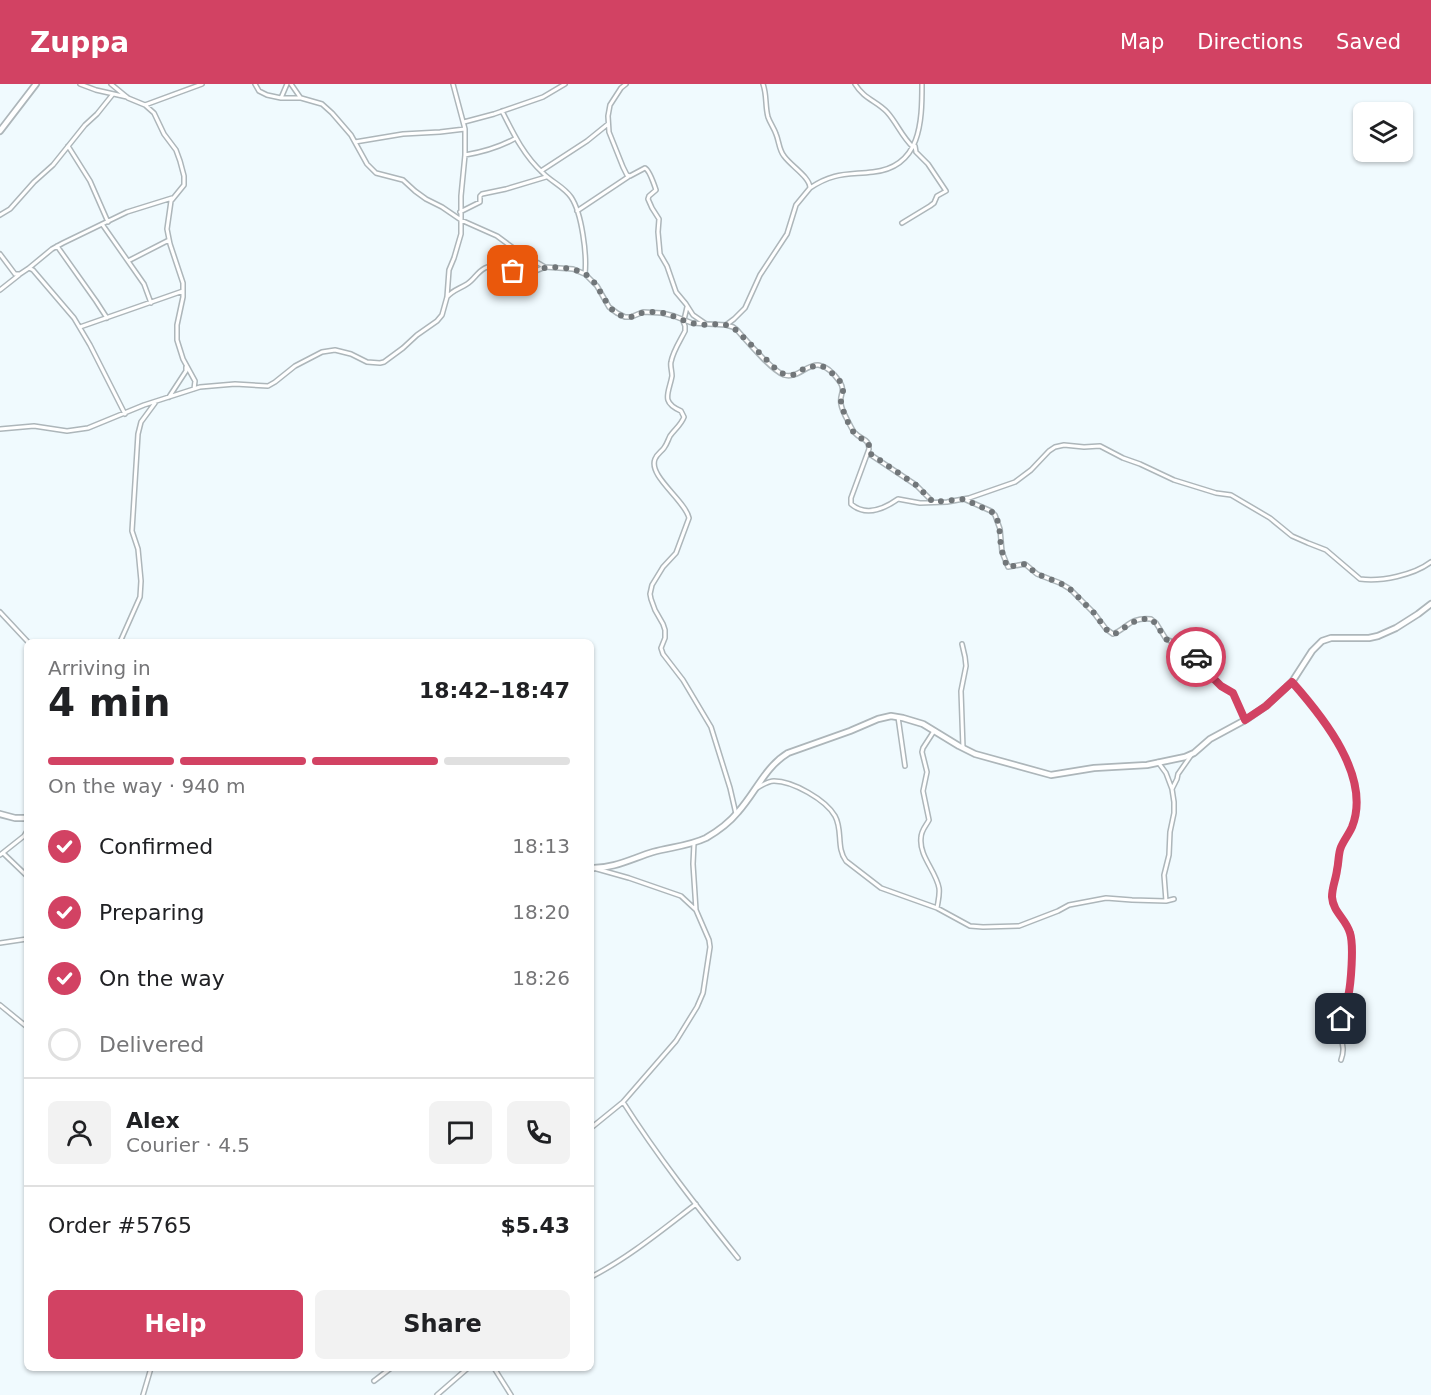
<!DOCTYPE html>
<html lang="en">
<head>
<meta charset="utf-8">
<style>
  :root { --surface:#fff; --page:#f2f2f2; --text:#202124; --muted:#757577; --line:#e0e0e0; --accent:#d24263 }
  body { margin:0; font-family:"DejaVu Sans",sans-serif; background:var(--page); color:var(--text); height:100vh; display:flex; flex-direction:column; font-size:22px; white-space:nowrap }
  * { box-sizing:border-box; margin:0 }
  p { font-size:20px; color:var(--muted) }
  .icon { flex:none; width:33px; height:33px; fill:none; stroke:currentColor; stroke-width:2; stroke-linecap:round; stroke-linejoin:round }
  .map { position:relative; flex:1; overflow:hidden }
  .details { position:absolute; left:24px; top:555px; width:570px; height:732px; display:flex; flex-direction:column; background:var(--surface); border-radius:9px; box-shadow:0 2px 4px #0004 }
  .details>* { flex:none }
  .tools { position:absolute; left:1353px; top:18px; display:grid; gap:12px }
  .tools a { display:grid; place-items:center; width:60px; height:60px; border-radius:9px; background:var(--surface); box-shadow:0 2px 4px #0004; font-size:30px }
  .pin { position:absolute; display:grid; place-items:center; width:51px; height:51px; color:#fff; margin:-26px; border-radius:12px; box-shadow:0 3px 9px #0006 }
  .courier { position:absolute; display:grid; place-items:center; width:60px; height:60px; margin:-30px; border:4px solid #d24263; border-radius:50%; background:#fff; color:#222; box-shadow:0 2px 8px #0007 }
  .headline em { font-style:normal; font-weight:700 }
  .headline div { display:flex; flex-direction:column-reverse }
  .headline { display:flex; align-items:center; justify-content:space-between; height:102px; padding:0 24px }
  h1 { font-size:39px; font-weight:700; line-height:45px }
  .bar { display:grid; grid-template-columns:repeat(4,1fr); gap:9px 6px; align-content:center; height:72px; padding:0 24px }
  .bar i { height:8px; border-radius:4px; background:var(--line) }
  .bar .current { background:var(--accent) }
  .bar p { grid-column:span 4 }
  .line { display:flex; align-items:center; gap:15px; padding:0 24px; border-top:2px solid var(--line) }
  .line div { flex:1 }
  .round { display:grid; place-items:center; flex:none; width:63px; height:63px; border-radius:9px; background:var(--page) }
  ol { padding:0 24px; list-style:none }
  li { display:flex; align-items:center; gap:18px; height:66px }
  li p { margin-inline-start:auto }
  li .icon { padding:6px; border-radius:50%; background:var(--accent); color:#fff; stroke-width:4 }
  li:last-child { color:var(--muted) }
  li i { width:33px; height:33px; border:3px solid var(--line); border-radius:50% }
  .primary-button { display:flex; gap:12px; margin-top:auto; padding:12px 24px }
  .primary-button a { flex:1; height:69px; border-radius:9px; background:var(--accent); color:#fff; font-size:24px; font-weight:700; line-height:69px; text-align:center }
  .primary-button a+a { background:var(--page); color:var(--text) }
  header { display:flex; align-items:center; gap:36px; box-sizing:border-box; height:84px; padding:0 30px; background:var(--accent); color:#fff }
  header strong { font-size:28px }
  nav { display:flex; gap:33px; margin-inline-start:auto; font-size:21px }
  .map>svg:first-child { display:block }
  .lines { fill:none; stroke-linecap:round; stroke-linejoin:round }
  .street-casing { stroke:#adb6ba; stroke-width:6 }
  .secondary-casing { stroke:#adb6ba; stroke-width:8 }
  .street { stroke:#fff; stroke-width:3 }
  .secondary { stroke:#fff; stroke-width:4.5 }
  .done { stroke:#717679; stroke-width:6; stroke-dasharray:0 10.8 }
  .route { stroke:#d24263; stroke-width:8 }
</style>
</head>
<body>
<header>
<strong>Zuppa</strong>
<nav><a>Map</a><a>Directions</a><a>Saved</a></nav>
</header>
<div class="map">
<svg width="1431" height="1311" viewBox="0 0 1431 1311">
  <rect width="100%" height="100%" fill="#f0fafe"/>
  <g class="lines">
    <g class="street-casing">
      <path id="street" d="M80,0l16,6 31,7
        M111,0l17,14 17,7 9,8 10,21 12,16 4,11 4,15v9l-13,16 -4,28 3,15 13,39v14l-6,28v15l6,19 12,22 -1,8
        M255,0l4,7 8,4 14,3h20l21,6 10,9 19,22 16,29 9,9 27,7 12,11 11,8 16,8 19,13 36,16 19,14 29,17 28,2 12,5 12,12 12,21 8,6 8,4h6l12,-5 19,1 12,3 18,7 34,2 7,2 4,3c10,11 34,40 47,45 20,6 30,-30 56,7 6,10 -1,12 1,22 1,7 6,15 9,21 1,2 4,7 5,8 6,7 14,5 14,16l-18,49v6c15,13 33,5 47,-5l22,4 27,-1 22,-4 46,-16 16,-12 18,-19 6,-4 9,-2 20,2 16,-1 23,12 17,6 34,16 42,13 15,2 39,23 22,18 16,7 18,7 34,29c21,3 54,-4 71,-17
        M291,0l9,13
        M626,0l-5,4 -11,17 -2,11 1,16 14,35 4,8 3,1 15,-8c4,2 9,16 11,22l-7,6 -1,3 4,9 7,11 -1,13 2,22 7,12 9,26 10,12 7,11 13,9
        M855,0c9,15 22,17 32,28 10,11 15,25 26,35
        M281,14l6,-14
        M145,21l57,-21
        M502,27c11,22 22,45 41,62 9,9 21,14 28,24 11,16 16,58 14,77
        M464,38l30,-8 49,-17 22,-13
        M355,58l48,-8 37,-2 25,-3
        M68,62l22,35 18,41
        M465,71c18,-3 35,-8 51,-17
        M541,87l46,-30 21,-17
        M810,104c24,-16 37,-13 63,-16 48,-5 49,-50 49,-88
        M577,127l51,-34
        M460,128l20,-10v-6l2,-2 24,-5 40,-12
        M0,131l10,-6 24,-27 19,-17 32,-40 12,-11 16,-20
        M902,139l28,-17 4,-3 3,-7 9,-5 -18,-27 -12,-12 -1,-6
        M102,140l42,60 7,19
        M57,162l39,55 11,17
        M0,170l15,20h5l9,-6 4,2 41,48 16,27 35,69
        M128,177l41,-21
        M29,184l23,-19 11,-6 64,-31 45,-14
        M0,206l19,-15
        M447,213c6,-7 12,-8 20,-13 7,-4 10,-12 18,-16 14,-7 23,5 37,6 8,0 16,-4 23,-7
        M684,236l3,-13
        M683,237l2,5v5c-5,10 -12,20 -14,31 -1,4 1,9 1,14 -3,17 -12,26 9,35l3,6c-3,8 -9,12 -14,19 -2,4 -3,8 -6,12 -3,4 -7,6 -9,11 -7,17 30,41 34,59l-13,35 -13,14 -11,18 -2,9 1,5 4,11 8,14 2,6v8l-4,10 2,6 20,26 28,47 19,61 6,26
        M726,241l8,-6 11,-11 15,-33 27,-41 9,-29 14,-17c0,-11 -19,-22 -26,-32 -5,-6 -5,-15 -8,-22 -2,-6 -6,-11 -8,-17 -3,-11 -1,-22 -5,-33
        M80,243l103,-36
        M169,313l17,-26v-4
        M0,345l34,-3 33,5 21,-3 56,-23 56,-18 35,-3 33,2 7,-4 20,-16 27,-14 13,-2 16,4 16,8 13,1 4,-1 19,-14 14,-13 20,-14 5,-6 5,-18 2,-27 5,-12 7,-24v-38l4,-41v-26l-12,-45
        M868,369l48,32 17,17
        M964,415l27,12 4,4 5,14 2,23 6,15 17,-3 12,10 23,9 10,6 24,24 12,16 7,5c15,-6 16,-17 38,-15l5,4 10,16 24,11 17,17 4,8 10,11 12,7 12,27
        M0,528l28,30
        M120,558l20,-45 1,-16 -3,-32 -6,-18 6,-97 3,-12 14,-19
        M962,560l3,13 1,9 -5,25 2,57
        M1292,598c28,31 75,90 63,135 -2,8 -5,15 -9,21 -2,4 -5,8 -6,12 -2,6 -2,12 -3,18 -1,9 -5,18 -5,27 0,17 16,25 19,40 3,14 0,45 -3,59 -2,10 -7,20 -9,31 -1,14 8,19 2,35
        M898,633l7,49
        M934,647l-11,17 -1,4 5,20 -4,19 6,29c-3,6 -8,10 -8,18 -2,18 15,33 18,50 1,7 -1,13 -2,20
        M1158,678l8,11 6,16
        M757,704c5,-3 11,-7 17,-7 19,0 52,19 61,35 8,14 1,32 11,45l35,27 56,20 33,18 13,1 36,-1 39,-15 11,-6 37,-7 26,2 34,1 8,-2
        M694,759l-1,21 3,46
        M3,769l24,23
        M0,771l24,-19 3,-5
        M1166,817l-2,-26 5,-20 1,-23 4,-19v-11l-2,-13 5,-10 1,-5 14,-20
        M0,859l27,-4
        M0,921l27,22
        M623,1018c35,55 75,106 115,156
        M591,1044l32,-26 53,-61 21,-34 6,-14 7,-46 -1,-7 -13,-30 -15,-14 -52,-18 -32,-9
        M591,1193c37,-19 71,-47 105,-73
        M494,1284l17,27
        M374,1297l17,-13
        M143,1311l8,-27
        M437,1311l31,-27"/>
    </g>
    <g class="secondary-casing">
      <path id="secondary" d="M0,47l36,-47
        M0,730l15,4h12
        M591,784c22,1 42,-10 62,-16 18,-5 36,-6 53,-14 12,-7 23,-15 32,-26 18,-20 27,-45 50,-59l62,-22 28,-12 13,-3 12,2 20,6 36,22 16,8 76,21 43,-7 53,-3 38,-8 9,-4 16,-14 37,-20 19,-13 26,-24 20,-31 10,-10 9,-3h38l9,-2 18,-8 22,-14 13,-10"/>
    </g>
    <use href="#street" class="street"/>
    <use href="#secondary" class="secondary"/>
  </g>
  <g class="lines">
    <path class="done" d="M513,187c12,5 19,-2 31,-3 10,-2 32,0 41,6 18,10 20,44 45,43 4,0 8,-4 12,-4 5,-1 10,-1 14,-1 14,1 23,8 36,11 14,5 32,-4 44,7l44,43 13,2 14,-8 15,-1c8,5 22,15 21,25 -1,9 -4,10 0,19 3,8 8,21 14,26 5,3 8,4 12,8l-1,8 48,33 17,17 31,-3 30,14 5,11 2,24 6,19 18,-3 12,10 23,9 10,6 24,24 12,16 4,4 5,1c12,-8 20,-16 36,-15l4,4 11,16 7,5 14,4 9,9"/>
    <path class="route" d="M1196,573l11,10 3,8 11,11 12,7 12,27 21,-14 26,-24c31,35 80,95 60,145 -3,7 -8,13 -11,20 -3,7 -2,15 -4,23 -1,9 -5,17 -5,27 1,15 14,22 18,36 4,12 1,51 -2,64 -2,7 -5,14 -7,22"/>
  </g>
</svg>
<div class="tools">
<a><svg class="icon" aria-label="layers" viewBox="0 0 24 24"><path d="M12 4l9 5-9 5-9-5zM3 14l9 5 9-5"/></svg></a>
</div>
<div class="pin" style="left:513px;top:187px;background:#ea580c"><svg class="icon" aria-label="bag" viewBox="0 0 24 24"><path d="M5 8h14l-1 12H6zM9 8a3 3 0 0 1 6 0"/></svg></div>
<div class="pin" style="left:1341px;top:935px;background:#1f2937"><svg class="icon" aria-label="home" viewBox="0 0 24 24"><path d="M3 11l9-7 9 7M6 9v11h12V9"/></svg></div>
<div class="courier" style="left:1196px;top:573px"><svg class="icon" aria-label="car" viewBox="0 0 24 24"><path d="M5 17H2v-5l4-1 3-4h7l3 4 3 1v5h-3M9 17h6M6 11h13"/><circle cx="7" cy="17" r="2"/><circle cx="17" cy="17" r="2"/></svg></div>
<section class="details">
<div class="headline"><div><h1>4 min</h1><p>Arriving in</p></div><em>18:42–18:47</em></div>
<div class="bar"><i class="current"></i><i class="current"></i><i class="current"></i><i></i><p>On the way · 940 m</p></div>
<ol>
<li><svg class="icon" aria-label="check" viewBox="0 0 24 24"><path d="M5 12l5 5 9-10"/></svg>Confirmed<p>18:13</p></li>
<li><svg class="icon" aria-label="check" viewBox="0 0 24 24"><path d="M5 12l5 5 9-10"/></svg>Preparing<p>18:20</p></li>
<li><svg class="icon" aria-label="check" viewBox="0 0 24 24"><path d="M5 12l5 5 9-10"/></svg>On the way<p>18:26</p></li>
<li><i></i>Delivered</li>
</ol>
<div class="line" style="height:108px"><a class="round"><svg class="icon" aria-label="person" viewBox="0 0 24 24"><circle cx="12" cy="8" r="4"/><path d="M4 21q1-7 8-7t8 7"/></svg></a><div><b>Alex</b><p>Courier · 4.5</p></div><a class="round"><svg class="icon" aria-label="chat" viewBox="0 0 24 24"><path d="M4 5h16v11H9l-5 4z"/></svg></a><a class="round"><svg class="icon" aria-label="phone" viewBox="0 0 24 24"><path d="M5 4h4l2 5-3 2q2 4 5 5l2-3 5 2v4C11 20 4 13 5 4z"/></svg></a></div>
<div class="line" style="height:78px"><div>Order #5765</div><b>$5.43</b></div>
<div class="primary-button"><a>Help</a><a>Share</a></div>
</section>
</div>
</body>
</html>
